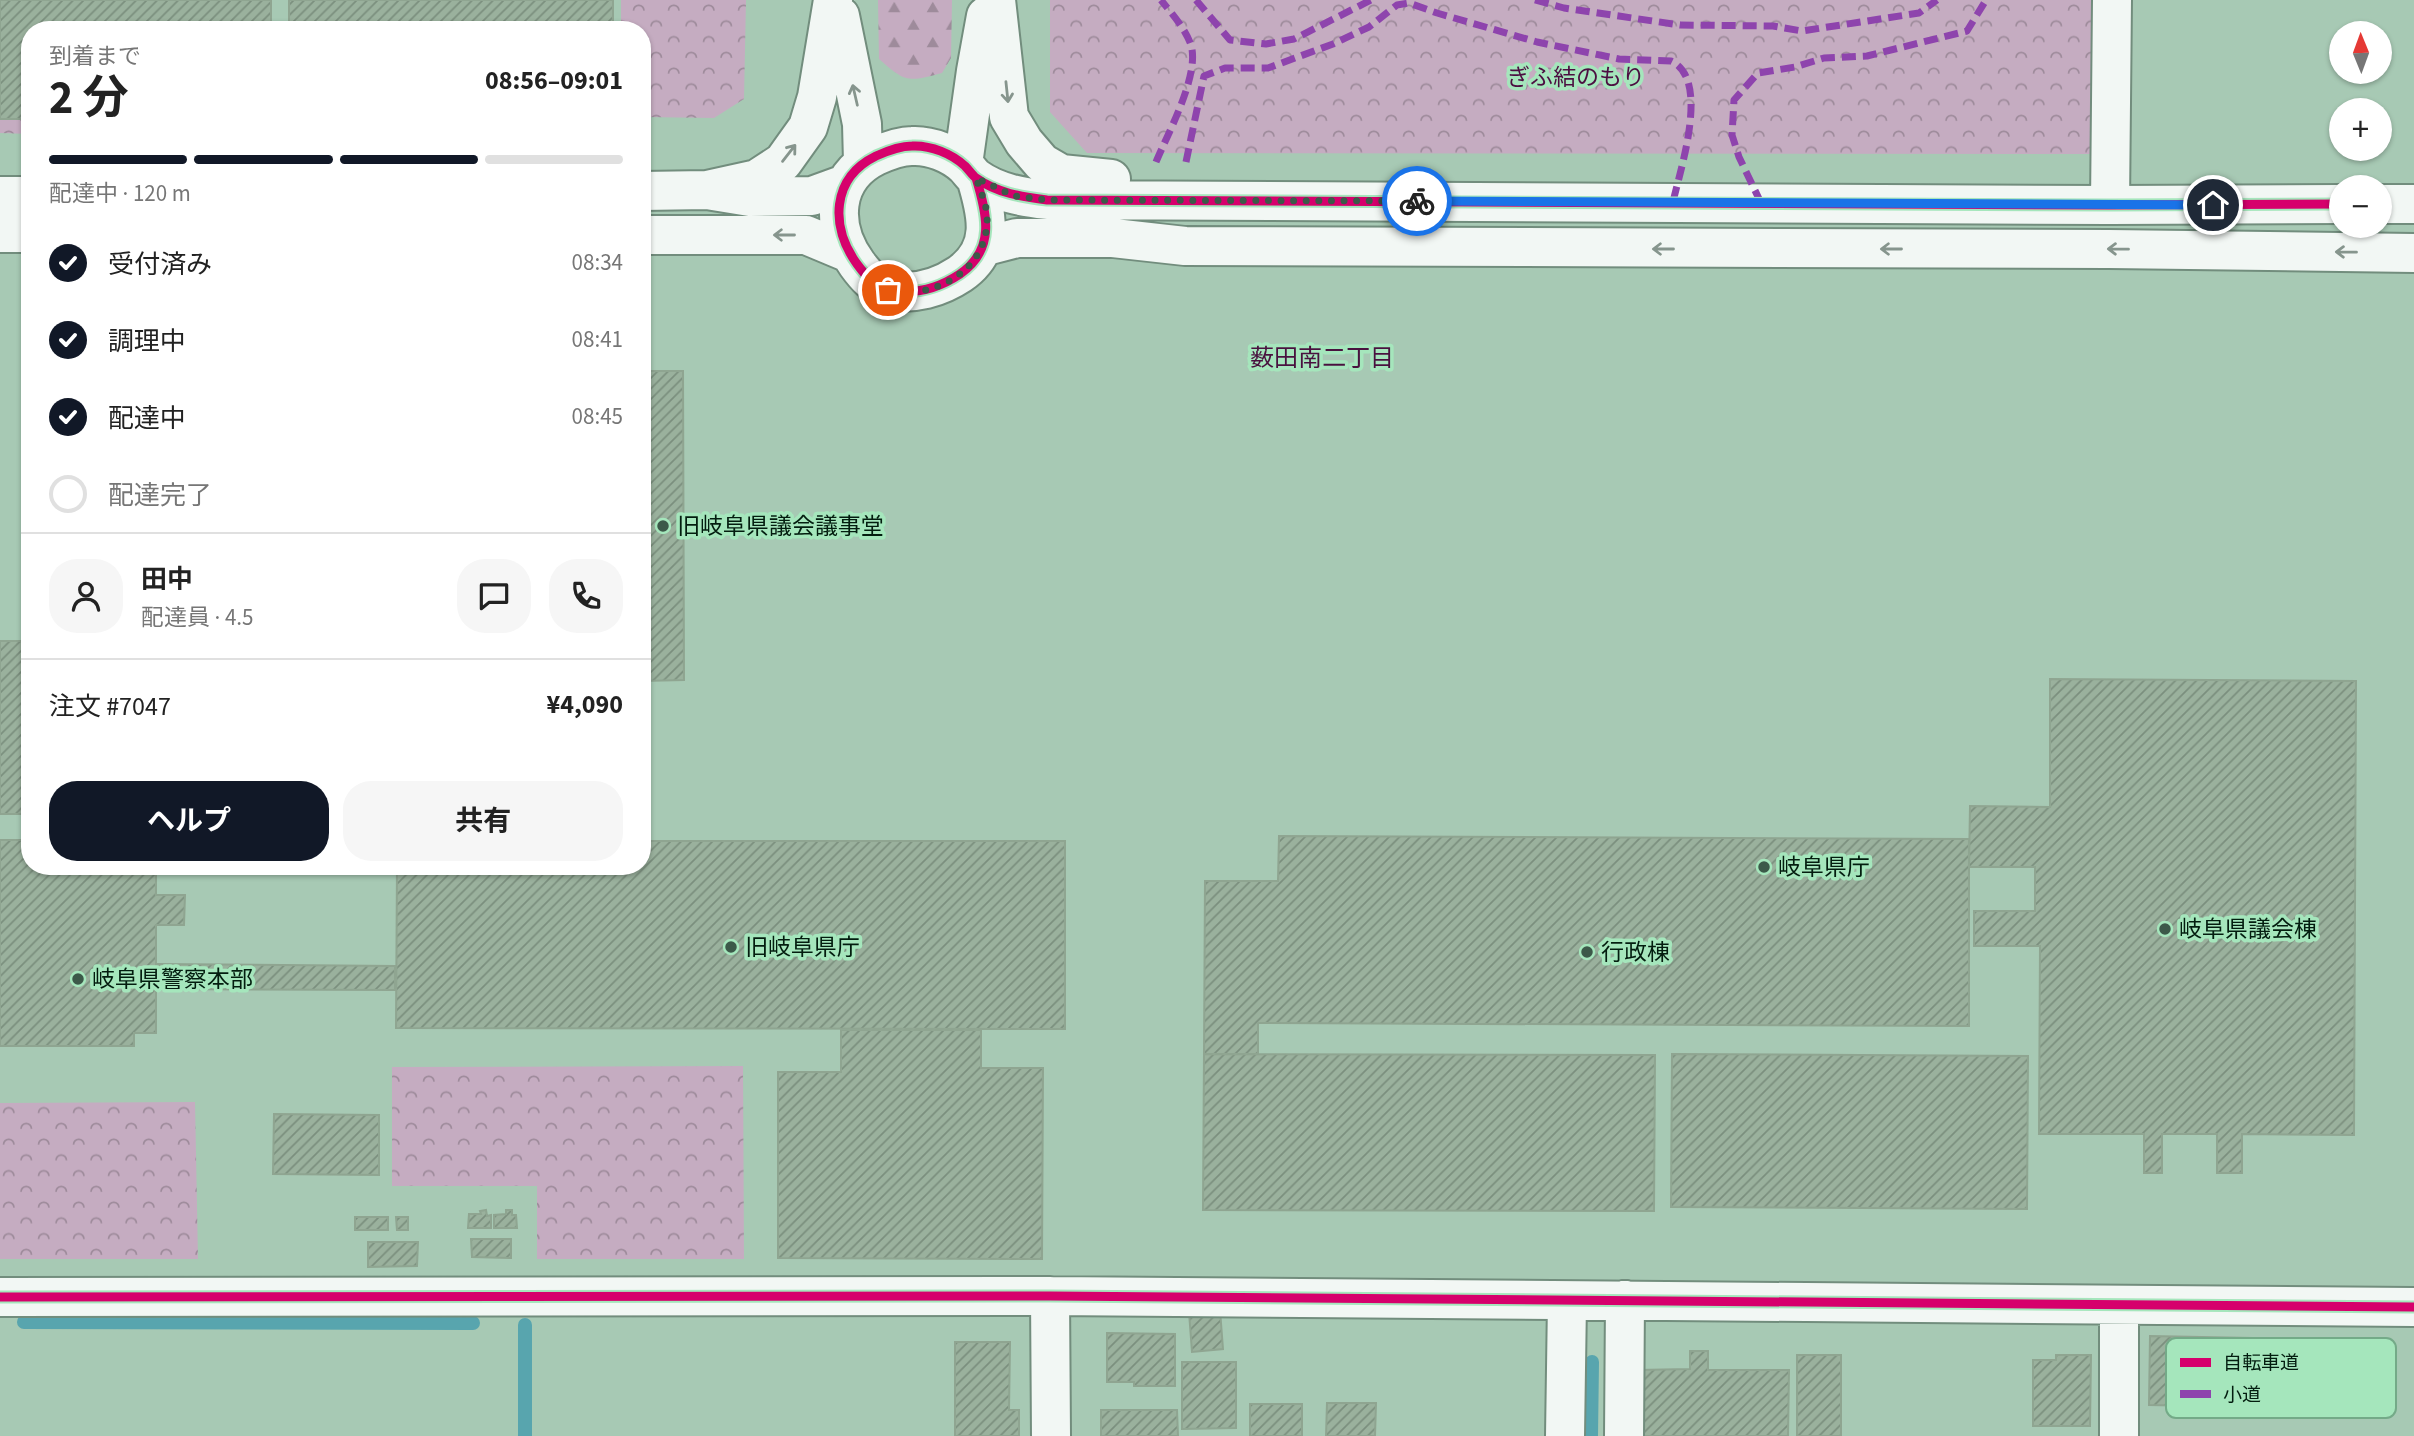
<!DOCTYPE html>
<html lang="ja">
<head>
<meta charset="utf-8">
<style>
  :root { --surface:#fff; --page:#f6f6f6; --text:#222; --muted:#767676; --line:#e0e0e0; --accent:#111827 }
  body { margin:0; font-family:"Source Sans 3","Noto Sans JP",sans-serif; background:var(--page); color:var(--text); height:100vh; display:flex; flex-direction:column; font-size:26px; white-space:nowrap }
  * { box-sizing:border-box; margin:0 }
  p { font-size:23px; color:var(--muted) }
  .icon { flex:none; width:38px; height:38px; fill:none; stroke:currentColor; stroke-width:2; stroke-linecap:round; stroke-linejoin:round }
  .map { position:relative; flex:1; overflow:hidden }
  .drawer { position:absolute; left:21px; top:21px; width:630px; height:854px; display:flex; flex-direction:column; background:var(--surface); border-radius:28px; box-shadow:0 2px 5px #0004 }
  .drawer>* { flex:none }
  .needle { width:46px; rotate:359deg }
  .fabs { position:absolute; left:2329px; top:21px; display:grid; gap:14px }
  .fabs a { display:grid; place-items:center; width:63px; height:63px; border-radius:50%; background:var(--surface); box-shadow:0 2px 5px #0004; font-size:35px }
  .pin { position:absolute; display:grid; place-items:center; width:60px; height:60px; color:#fff; margin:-30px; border:4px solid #fff; border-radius:50%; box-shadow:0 2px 7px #0007 }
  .courier { position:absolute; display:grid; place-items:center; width:70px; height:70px; margin:-35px; border:5px solid #1a73e8; border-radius:50%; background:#fff; color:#222; box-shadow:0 2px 9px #0007 }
  .headline em { font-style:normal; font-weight:700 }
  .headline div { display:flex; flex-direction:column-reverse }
  .headline { display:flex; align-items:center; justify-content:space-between; height:119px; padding:0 28px }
  h1 { font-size:46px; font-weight:700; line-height:52px }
  .bar { display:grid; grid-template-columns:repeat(4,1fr); gap:10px 7px; align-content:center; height:84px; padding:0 28px }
  .bar i { height:9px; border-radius:5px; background:var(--line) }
  .bar .current { background:var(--accent) }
  .bar p { grid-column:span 4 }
  .line { display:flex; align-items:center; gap:18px; padding:0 28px; border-top:2px solid var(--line) }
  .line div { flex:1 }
  .round { display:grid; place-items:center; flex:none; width:74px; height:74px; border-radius:28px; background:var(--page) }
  ol { padding:0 28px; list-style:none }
  li { display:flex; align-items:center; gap:21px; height:77px }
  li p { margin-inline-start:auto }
  li .icon { padding:7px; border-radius:50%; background:var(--accent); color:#fff; stroke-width:4 }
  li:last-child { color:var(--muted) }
  li i { width:38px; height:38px; border:4px solid var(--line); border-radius:50% }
  .primary-button { display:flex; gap:14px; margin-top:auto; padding:14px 28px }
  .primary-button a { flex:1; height:80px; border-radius:28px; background:var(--accent); color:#fff; font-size:28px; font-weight:700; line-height:80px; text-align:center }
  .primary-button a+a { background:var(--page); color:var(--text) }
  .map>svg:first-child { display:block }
  .forest { fill:url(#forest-firs) }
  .park { fill:url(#park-crowns) }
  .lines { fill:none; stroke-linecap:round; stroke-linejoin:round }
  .stream { stroke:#58a5ae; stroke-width:14 }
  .building { fill:url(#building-hatch); stroke:#8fa591; stroke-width:2 }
  .minor-casing { stroke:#728d7d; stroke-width:42 }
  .minor { stroke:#f2f7f4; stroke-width:38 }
  .quiet { stroke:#8e44ad; stroke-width:7; stroke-dasharray:14 7; stroke-linecap:butt }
  .cycleway-casing { stroke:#a5e6bc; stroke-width:13 }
  .cycleway { stroke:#d6006c; stroke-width:9 }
  .oneway { stroke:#86958d }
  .done { stroke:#3c5949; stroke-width:7; stroke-dasharray:0 12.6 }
  .route { stroke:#1a73e8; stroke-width:9 }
  .poi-dot { fill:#3c5949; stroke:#a5e6bc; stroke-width:2.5 }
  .labels { text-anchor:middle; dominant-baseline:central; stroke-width:7; stroke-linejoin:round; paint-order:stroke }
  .park-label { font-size:23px; fill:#4c0e41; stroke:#a5e6bc }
  .poi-label { font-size:23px; fill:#031d0f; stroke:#a5e6bc; text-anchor:start }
  .neighbourhood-label { font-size:24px; fill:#49123f; stroke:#a5e6bc }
  .key { fill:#a5e6bc; stroke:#74aa88; stroke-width:2 }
  .key-label { font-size:19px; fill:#031d0f }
</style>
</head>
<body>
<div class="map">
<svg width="2414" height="1436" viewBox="0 0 2414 1436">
  <defs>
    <pattern id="forest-firs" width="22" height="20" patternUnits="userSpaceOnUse" patternTransform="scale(1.75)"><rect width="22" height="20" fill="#c5acc1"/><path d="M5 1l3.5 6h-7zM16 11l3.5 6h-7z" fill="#9e8b9b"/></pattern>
    <pattern id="park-crowns" width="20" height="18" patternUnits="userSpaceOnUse" patternTransform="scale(1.75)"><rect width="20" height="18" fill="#c5acc1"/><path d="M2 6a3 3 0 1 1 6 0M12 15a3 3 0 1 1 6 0" fill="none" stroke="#9e8b9b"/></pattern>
    <pattern id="building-hatch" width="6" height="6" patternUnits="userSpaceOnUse" patternTransform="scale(1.75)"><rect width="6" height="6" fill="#9ab19d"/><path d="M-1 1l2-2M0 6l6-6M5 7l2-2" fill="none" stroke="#7b8f7e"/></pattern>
  </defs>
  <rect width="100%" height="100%" fill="#a7c9b4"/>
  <path class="forest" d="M878,0h74l-1,58 -9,15c-34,9 -36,10 -63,-14z"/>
  <path class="park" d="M621,0h125l-2,99 -30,19 -72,-1v-87h-21z
    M1050,0h1052v154l-1015,-1 -37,-41z
    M0,105h30v29l-30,-1z
    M743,1066l1,193h-207v-73h-145v-119z
    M195,1102l3,157h-198v-156z"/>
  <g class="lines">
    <path class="stream" d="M24,1322l449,1
      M525,1436v-111
      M1591,1436l1,-74"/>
  </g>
  <path class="building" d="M0,0h271v30h-241v89h-30z
    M289,0h324v30h-324z
    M642,371h41l1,309 -42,1z
    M0,641h27v173h-27z
    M2050,679l306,2 -2,454 -112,-1v39h-25v-39h-55v39h-18v-39h-105l1,-188h-66v-35h61v-44h-66l1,-61 80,1z
    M1279,836l690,3v187l-711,-3v31h-54l1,-173h73z
    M0,840h30v26h126v29h29l-1,30h-28v108h-22v13h-134z
    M642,841h423v188l-669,-1 1,-162h245z
    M158,964l237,2v24l-238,-1z
    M841,1030h140v38h62l-1,191 -264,-1v-186h63z
    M1204,1054l451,1 -1,156 -451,-1z
    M1672,1054l356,2 -1,153 -356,-2z
    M274,1114l105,1v60l-106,-1z
    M486,1210l1,6 4,-1v13h-23l1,-14h12l-1,-3z
    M506,1210h6v5h4l1,13h-23v-13l12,-1z
    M355,1217h33v13h-33z
    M396,1217h12v13h-11z
    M471,1239h40v19l-39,-1z
    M368,1242h50l-1,24 -49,1z
    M1220,1310l3,39 -31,3 -3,-40z
    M1107,1333l68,1v52h-41v-4h-27z
    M2150,1336l102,2v5h9l-1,51 -9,1v12l-102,-2z
    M955,1342h55l-1,68h10v26h-64z
    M1690,1351h18v19h81l-1,66h-150v-66l52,-1z
    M1797,1355h44v81h-44z
    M2056,1355h35l-1,71h-57v-66h23z
    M1182,1362h54v66l-54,1z
    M1327,1403h49l-1,33h-49z
    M1250,1404h52v32h-52z
    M1101,1410h76l1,26h-77z"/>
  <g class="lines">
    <g class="minor-casing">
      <path id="minor" d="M996,0l13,117 15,25 18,21 19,11 50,5
        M840,16l22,108 1,38
        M963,164l13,-93 10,-55
        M976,178c11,36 20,71 -16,96 -21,14 -46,21 -71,16 -14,-3 -24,-15 -32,-26 -27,-37 -26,-86 19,-108 11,-5 24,-10 36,-10 19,-1 40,8 53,20 4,4 7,9 11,12 21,15 46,19 71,22l1063,5 232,-1
        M707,190l50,-11 26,-17 25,-35 9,-30 16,-97
        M642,191l65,-1 43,7 62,-1 33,-12
        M0,196h30
        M2380,204h34
        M2110,205l2,-205
        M0,233h30
        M642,235h164l43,18
        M982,247l35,-9h96l72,8 924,3 305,4
        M1050,1296l1,140
        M0,1297l1050,-1 1364,11
        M1565,1436l2,-135
        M1624,1436l1,-136
        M2119,1436v-130"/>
    </g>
    <use href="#minor" class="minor"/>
    <path class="quiet" d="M1196,0l34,40 36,4 28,-5 77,-39
      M1535,0l29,8 116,17 93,1 29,5 117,-18 18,-13
      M1156,162c12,-29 44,-87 35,-117 -6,-17 -19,-31 -30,-45
      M1186,162l18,-86 21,-8h43l65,-24 36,-17 28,-22 12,-2 28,10 100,29 82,17 52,2c40,18 9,109 2,141
      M1761,203l-22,-46 -7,-22 2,-35 24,-27 37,-6 29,-9 43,-2 100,-25 19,-31"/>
    <g class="cycleway-casing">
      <path id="cycleway" d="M976,178c11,36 20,71 -16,96 -21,14 -46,21 -71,16 -14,-3 -24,-15 -32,-26 -27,-37 -26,-86 19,-108 11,-5 24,-10 36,-10 19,-1 40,8 53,20 4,4 7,9 11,12 21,15 46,19 71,22l1063,5 232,-1
        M0,1297l1050,-1 1364,11"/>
    </g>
    <use href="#cycleway" class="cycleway"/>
  </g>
  <defs><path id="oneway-shaft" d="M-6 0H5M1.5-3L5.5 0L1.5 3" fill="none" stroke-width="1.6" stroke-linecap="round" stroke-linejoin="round" transform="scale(1.75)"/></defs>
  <g class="oneway">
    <use href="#oneway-shaft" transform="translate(1007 92) rotate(84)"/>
    <use href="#oneway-shaft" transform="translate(855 95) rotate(-103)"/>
    <use href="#oneway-shaft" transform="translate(789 153) rotate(-52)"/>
    <use href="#oneway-shaft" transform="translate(784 235) rotate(-180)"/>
    <use href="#oneway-shaft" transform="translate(1663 249) rotate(-180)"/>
    <use href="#oneway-shaft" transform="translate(1891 249) rotate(180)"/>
    <use href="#oneway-shaft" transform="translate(2118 249) rotate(-179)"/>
    <use href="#oneway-shaft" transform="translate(2346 252) rotate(-179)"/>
  </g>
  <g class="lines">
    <path class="done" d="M888,290c12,0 27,3 38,0 36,-9 63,-36 61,-75 -1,-12 -7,-25 -11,-37l38,18 33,4 370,1"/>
    <path class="route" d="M1417,201l796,4"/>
  </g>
  <g class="poi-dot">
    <circle cx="663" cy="526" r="7"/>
    <circle cx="1764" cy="867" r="7"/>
    <circle cx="2165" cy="929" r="7"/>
    <circle cx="731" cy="947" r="7"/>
    <circle cx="1587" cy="952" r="7"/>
    <circle cx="78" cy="979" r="7"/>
  </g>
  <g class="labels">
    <g class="park-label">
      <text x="1576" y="77">ぎふ結のもり</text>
    </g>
    <g class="poi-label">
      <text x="677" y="526">旧岐阜県議会議事堂</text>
      <text x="1778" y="867">岐阜県庁</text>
      <text x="2179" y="929">岐阜県議会棟</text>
      <text x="745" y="947">旧岐阜県庁</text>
      <text x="1601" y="952">行政棟</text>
      <text x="92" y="979">岐阜県警察本部</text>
    </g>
    <g class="neighbourhood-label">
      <text x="1322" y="358">薮田南二丁目</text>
    </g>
  </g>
  <rect x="2166" y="1338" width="230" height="80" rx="10" class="key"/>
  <rect x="2180" y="1358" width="31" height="9" fill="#d6006c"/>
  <rect x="2180" y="1390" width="31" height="8" fill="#8e44ad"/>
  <g class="key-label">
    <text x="2223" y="1369">自転車道</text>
    <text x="2223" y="1401">小道</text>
  </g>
</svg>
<div class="fabs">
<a><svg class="needle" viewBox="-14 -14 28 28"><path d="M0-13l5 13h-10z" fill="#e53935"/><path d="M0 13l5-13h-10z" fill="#767676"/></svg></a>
<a>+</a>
<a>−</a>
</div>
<div class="pin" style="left:888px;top:290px;background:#ea580c"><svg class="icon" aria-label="bag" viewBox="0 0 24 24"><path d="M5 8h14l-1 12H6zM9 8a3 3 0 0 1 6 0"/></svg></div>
<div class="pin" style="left:2213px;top:205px;background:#1f2937"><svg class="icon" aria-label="home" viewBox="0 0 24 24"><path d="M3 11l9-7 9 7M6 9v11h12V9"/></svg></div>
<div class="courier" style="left:1417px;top:201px"><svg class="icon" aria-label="bike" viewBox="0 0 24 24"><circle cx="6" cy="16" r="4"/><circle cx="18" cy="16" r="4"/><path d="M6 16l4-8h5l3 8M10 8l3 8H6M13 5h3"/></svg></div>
<section class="drawer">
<div class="headline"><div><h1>2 分</h1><p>到着まで</p></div><em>08:56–09:01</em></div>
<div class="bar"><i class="current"></i><i class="current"></i><i class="current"></i><i></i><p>配達中 · 120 m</p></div>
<ol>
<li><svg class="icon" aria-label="check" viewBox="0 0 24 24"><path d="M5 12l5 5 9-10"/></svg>受付済み<p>08:34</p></li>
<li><svg class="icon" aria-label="check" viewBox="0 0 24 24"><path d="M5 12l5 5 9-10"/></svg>調理中<p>08:41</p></li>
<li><svg class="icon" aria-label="check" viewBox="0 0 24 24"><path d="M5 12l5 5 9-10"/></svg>配達中<p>08:45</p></li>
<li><i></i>配達完了</li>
</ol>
<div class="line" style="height:126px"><a class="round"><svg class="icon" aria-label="person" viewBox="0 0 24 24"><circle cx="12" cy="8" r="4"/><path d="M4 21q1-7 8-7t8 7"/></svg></a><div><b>田中</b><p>配達員 · 4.5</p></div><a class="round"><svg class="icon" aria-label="chat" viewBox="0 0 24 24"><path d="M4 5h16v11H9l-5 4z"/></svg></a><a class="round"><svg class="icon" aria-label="phone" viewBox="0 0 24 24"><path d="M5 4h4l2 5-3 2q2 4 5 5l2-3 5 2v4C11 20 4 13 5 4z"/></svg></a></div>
<div class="line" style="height:91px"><div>注文 #7047</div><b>¥4,090</b></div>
<div class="primary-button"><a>ヘルプ</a><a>共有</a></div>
</section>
</div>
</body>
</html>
